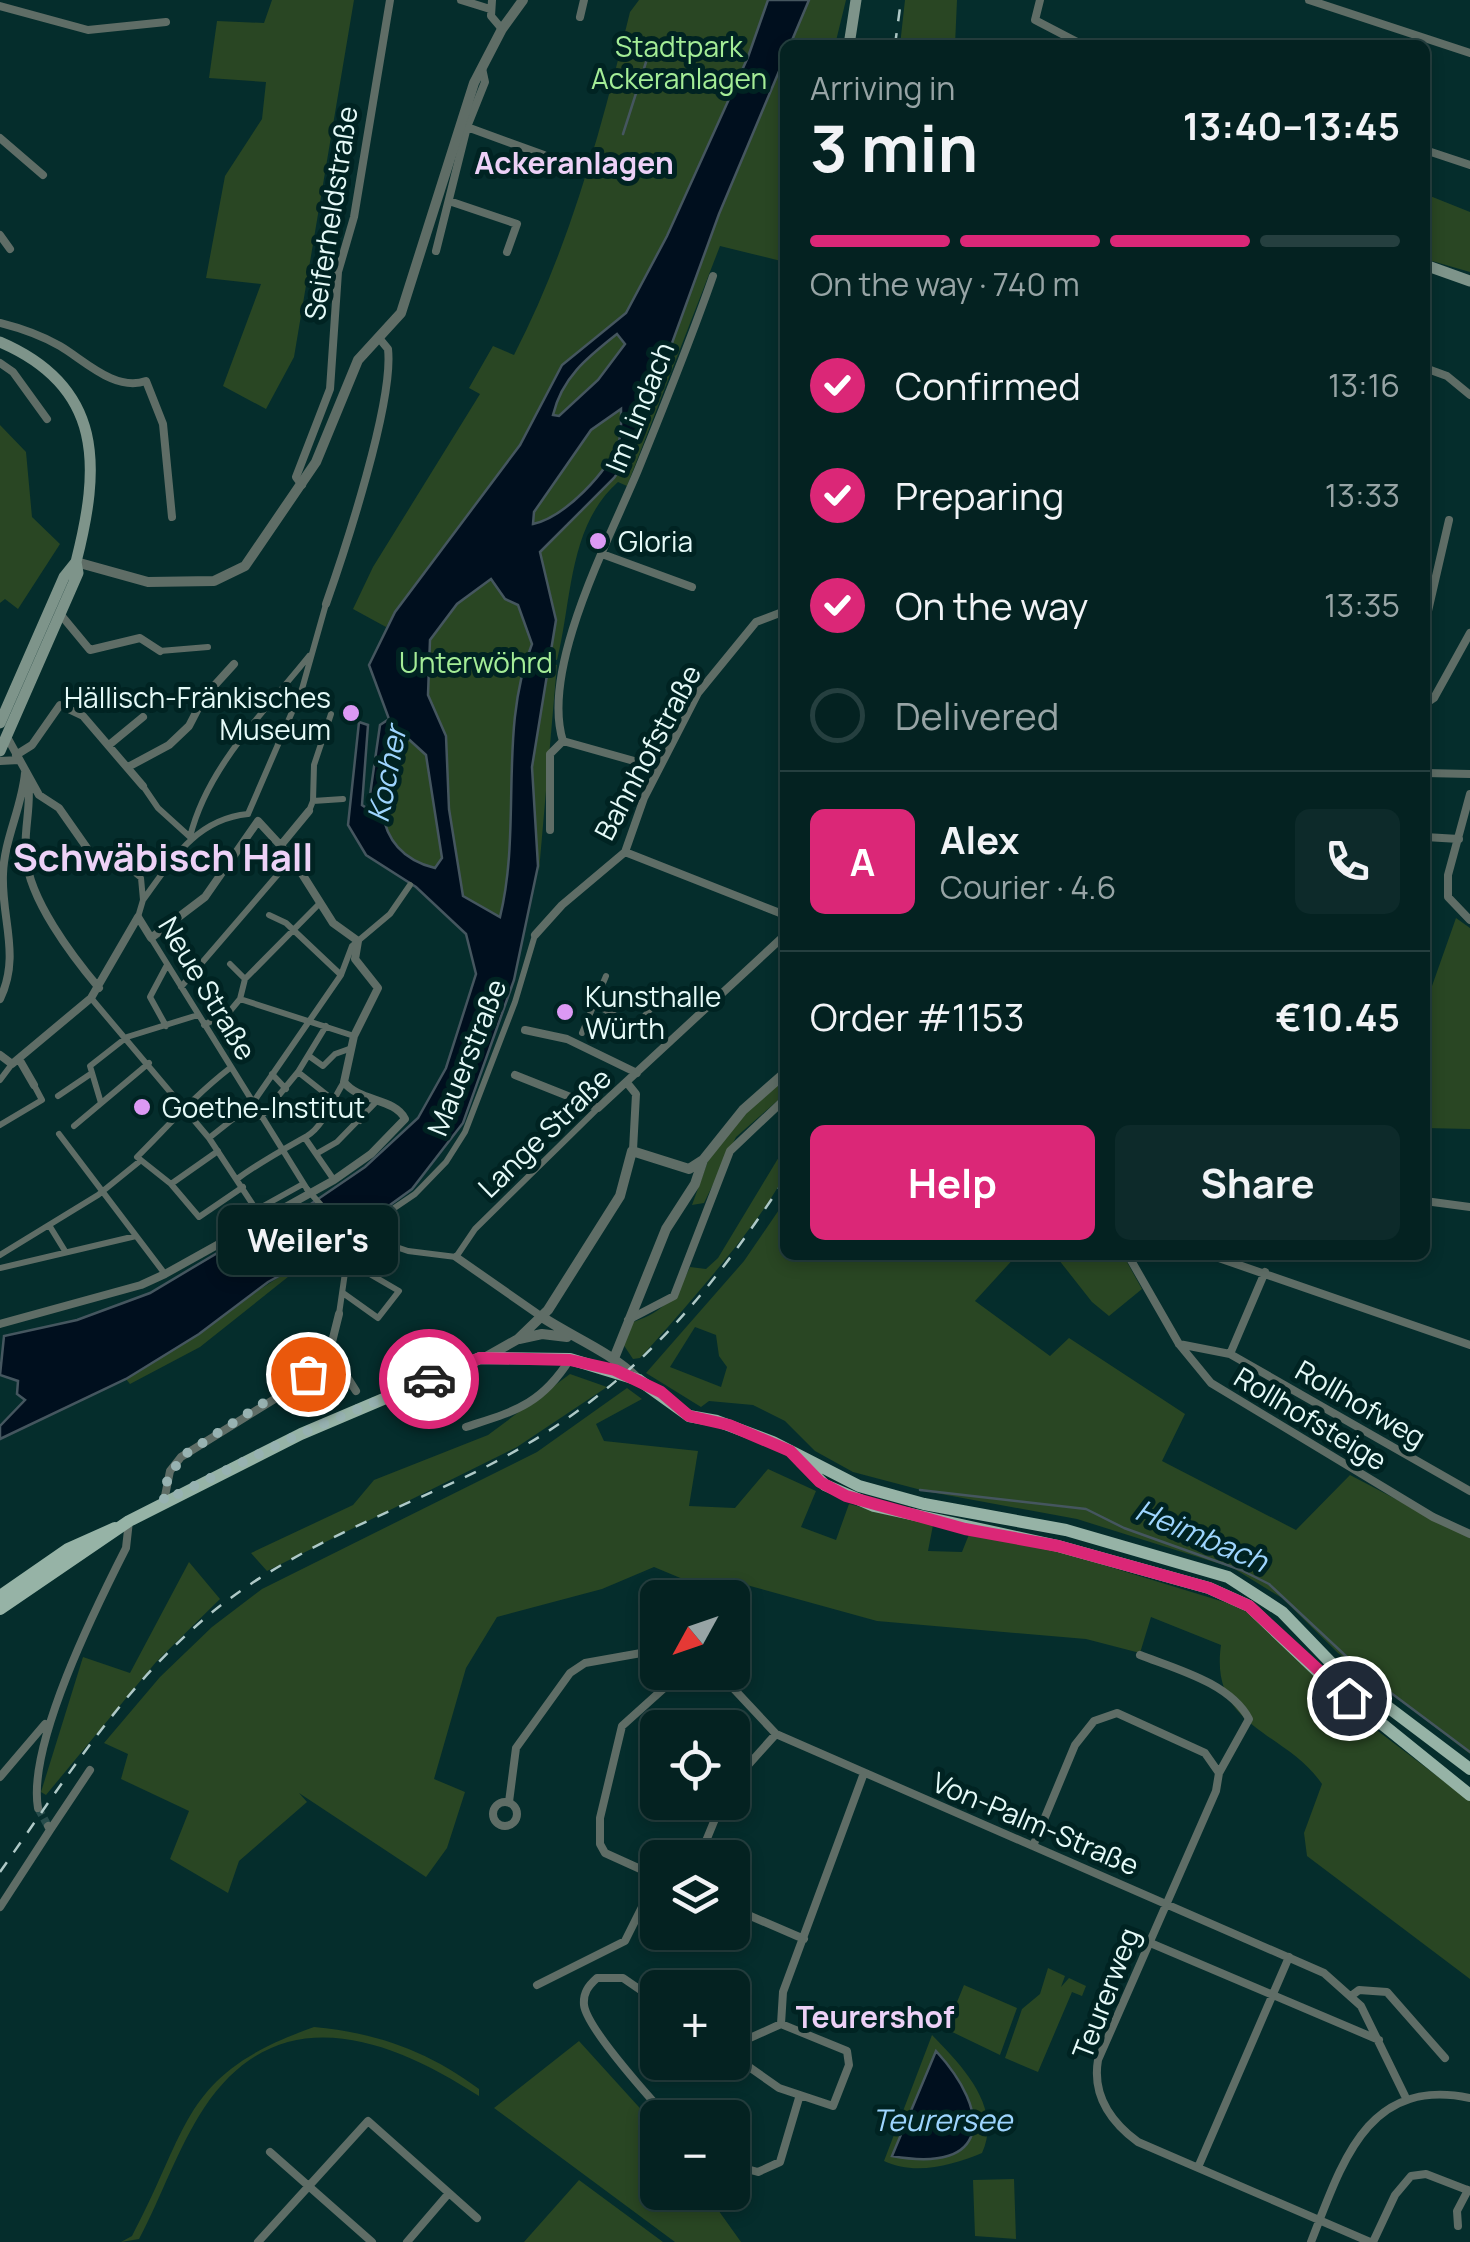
<!DOCTYPE html>
<html lang="en">
<head>
<meta charset="utf-8">
<style>
  :root { --surface:#042221; --page:#0d2a2a; --text:#f1f3f6; --muted:#97a4a5; --line:#253f3f; --accent:#db2777 }
  body { margin:0; font-family:Manrope,sans-serif; background:var(--page); color:var(--text); height:100vh; display:flex; flex-direction:column; font-size:38px; white-space:nowrap }
  * { box-sizing:border-box; margin:0 }
  p { font-size:32px; color:var(--muted) }
  .icon { flex:none; width:55px; height:55px; fill:none; stroke:currentColor; stroke-width:2; stroke-linecap:round; stroke-linejoin:round }
  .map { position:relative; flex:1; overflow:hidden }
  .sheet { position:absolute; left:780px; top:40px; width:650px; height:1220px; display:flex; flex-direction:column; background:var(--surface); border-radius:15px; box-shadow:0 5px 15px #0003,0 0 0 2px var(--line) }
  .sheet>* { flex:none }
  .needle { width:65px; rotate:230deg }
  .buttons { position:absolute; left:640px; top:1580px; display:grid; gap:20px }
  .buttons a { display:grid; place-items:center; width:110px; height:110px; border-radius:15px; background:var(--surface); box-shadow:0 5px 15px #0003,0 0 0 2px var(--line); font-size:50px }
  .pin { position:absolute; display:grid; place-items:center; width:85px; height:85px; color:#fff; margin:-42px; border:5px solid #fff; border-radius:50%; box-shadow:0 2px 10px #0007 }
  .courier { position:absolute; display:grid; place-items:center; width:100px; height:100px; margin:-50px; border:8px solid #db2777; border-radius:50%; background:#fff; color:#222; box-shadow:0 2px 12px #0007 }
  .bubble { position:absolute; height:70px; border-radius:15px; background:var(--surface); box-shadow:0 5px 15px #0003,0 0 0 2px var(--line); font-size:32px; font-weight:700; line-height:70px; text-align:center }
  .overview em { font-style:normal; font-weight:700 }
  .overview div { display:flex; flex-direction:column-reverse }
  .overview { display:flex; align-items:center; justify-content:space-between; height:170px; padding:0 30px }
  h1 { font-size:65px; font-weight:700; line-height:75px }
  .bar { display:grid; grid-template-columns:repeat(4,1fr); gap:15px 10px; align-content:center; height:120px; padding:0 30px }
  .bar i { height:12px; border-radius:8px; background:var(--line) }
  .bar .active { background:var(--accent) }
  .bar p { grid-column:span 4 }
  .line { display:flex; align-items:center; gap:25px; padding:0 30px; border-top:2px solid var(--line) }
  .line div { flex:1 }
  .round { display:grid; place-items:center; flex:none; width:105px; height:105px; border-radius:15px; background:var(--page) }
  ol { padding:0 30px; list-style:none }
  li { display:flex; align-items:center; gap:30px; height:110px }
  li p { margin-inline-start:auto }
  li .icon { padding:10px; border-radius:50%; background:var(--accent); color:#fff; stroke-width:4 }
  li:last-child { color:var(--muted) }
  li i { width:55px; height:55px; border:5px solid var(--line); border-radius:50% }
  .primary-button { display:flex; gap:20px; margin-top:auto; padding:20px 30px }
  .primary-button a { flex:1; height:115px; border-radius:15px; background:var(--accent); color:#fff; font-size:40px; font-weight:700; line-height:115px; text-align:center }
  .primary-button a+a { background:var(--page); color:var(--text) }
  .map>svg:first-child { display:block }
  .green { fill:#294623; fill-rule:evenodd }
  .water { fill:#000f1e; stroke:#45565f; stroke-width:2.5; fill-rule:evenodd }
  .lines { fill:none; stroke-linecap:round; stroke-linejoin:round }
  .stream { stroke:#45565f; stroke-width:2.5 }
  .minor-tunnel { stroke:#274c4b; stroke-width:8; stroke-dasharray:8 4; stroke-linecap:butt }
  .pedestrian { stroke:#5f6d66; stroke-width:6 }
  .minor { stroke:#5f6d66; stroke-width:8 }
  .tertiary { stroke:#5f6d66; stroke-width:10 }
  .secondary { stroke:#7e948a; stroke-width:11 }
  .primary { stroke:#96b3a6; stroke-width:12 }
  .rail { stroke:#afc9c7; stroke-width:2.5; stroke-dasharray:12 12; stroke-linecap:butt }
  .pedestrian-bridge { stroke:#5f6d66; stroke-width:6 }
  .done { stroke:#97b2b1; stroke-width:10; stroke-dasharray:0 18 }
  .route { stroke:#db2777; stroke-width:12 }
  .poi-dot { fill:#dc99f4; stroke:#002322; stroke-width:4 }
  .labels { text-anchor:middle; dominant-baseline:central; stroke-width:10; stroke-linejoin:round; paint-order:stroke }
  .park-label { font-size:28px; fill:#a4ed97; stroke:#002322 }
  .street-label { font-size:28px; fill:#e5faf8; stroke:#002322 }
  .poi-label { font-size:28px; fill:#e5faf8; stroke:#002322; text-anchor:start }
  .neighbourhood-label { font-size:30px; font-weight:bold; fill:#edd1f7; stroke:#002322 }
  .water-label { font-size:30px; font-style:italic; fill:#9ed5ff; stroke:#002322 }
  .district-label { font-size:38px; font-weight:bold; fill:#edd1f7; stroke:#002322 }
</style>
</head>
<body>
<div class="map">
<svg width="1470" height="2242" viewBox="0 0 1470 2242">
  <rect width="100%" height="100%" fill="#052d2c"/>
  <path class="green" d="M272,0h82l-60,357 -28,52 -43,-23 38,-102 -55,-6 19,-102 37,-57 4,-37 -57,-4 8,-57 47,2z
    M639,0h129l-20,57 -81,179 -41,77 -64,52 -42,80 -134,182 -33,-18 20,-42 107,-173 -11,-6 24,-42 21,9c56,-109 87,-225 116,-343z
    M809,0h37l-11,45h-45z
    M905,0h52l-2,45h-55z
    M785,57v205l-65,-16 -93,240 -9,-4c-50,44 -46,120 -61,178l-7,-1 6,-43 -16,-64 74,-74 18,-25 87,-240z
    M1430,196l40,16v60l-45,-13v-42z
    M617,334l8,10 -27,36 -39,36 -6,-1c9,-37 35,-58 64,-81z
    M621,409c0,10 1,23 -2,32 -10,32 -54,76 -86,83l1,-12 57,-82z
    M0,425l26,27 6,65 28,27 -42,65 -13,-10 -5,4z
    M491,579l14,20 13,6 14,39c-21,53 -17,118 -18,175 0,33 -6,66 -14,99l-37,-22 -14,-87 -3,-73 -18,-41 2,-55 27,-36z
    M549,663l8,2 -18,206 -7,-104z
    M403,734l23,21 16,104 -7,9c-66,-16 -63,-85 -32,-134z
    M1456,918l14,10v201l-45,-1v-130l1,5z
    M785,1078v16l-49,43 -32,66 -12,2 17,-47 40,-49z
    M785,1147c0,7 2,17 0,24 -9,35 -116,156 -145,187l-7,1 -10,-15 6,-21c32,-8 48,-27 61,-56l16,2 12,-11z
    M785,1201v54h232l-42,46 75,55 19,-18 116,76 -23,47 134,69 54,-55 120,63v216l-132,-101 -56,-55 -49,-30 -156,-49 -152,-28 -72,-19 -38,-21 -30,-30 -32,-16 -44,-4 -8,6 -55,-34 98,-112zM695,1327l21,8 3,21 8,11 -6,20 -51,-20z
    M1055,1255h68l19,34 -33,27 -17,-14z
    M313,1257l-113,90 -70,37 -4,-5c64,-39 122,-86 187,-122z
    M570,1374l37,13 -90,60 -250,124 -16,-18 102,-48 21,-25 114,-45z
    M627,1388l15,11 -46,25 8,17 94,10 -9,55 46,2 33,-39 48,22 -15,36 35,13 13,-36 84,21 -5,26 34,1 8,-20 91,20 173,53 23,13 84,85 129,98v178l-163,-123 -3,-23 18,-49c-36,-53 -113,-56 -101,-139l-70,-28 -11,36 -54,-14 -209,-18 -145,-40 -18,11 -60,-25 -52,22 -105,28 -31,51 -32,111 31,13 -18,56 -21,29 -127,-84 8,9 -68,59 -11,32 -58,-34 19,-48 -68,-32 7,-25 -24,-11 56,-66 52,-50 50,-38 275,-137z
    M189,1562l31,37 -64,63 -110,133 -5,-3 42,-135 47,16z
    M1048,1968l17,8 -4,11 8,-9 17,8 -4,10 -10,-4 -34,80 -33,-14 17,-49 18,-15z
    M964,1985l53,23 -17,47 -54,-26z
    M314,2027c63,6 114,24 165,62v7c-91,-59 -201,-100 -275,12 -27,41 -42,88 -65,131l-18,3 11,-6c59,-111 49,-162 182,-209z
    M932,2035c30,31 71,72 50,118 -29,12 -67,23 -98,8z
    M579,2041l78,86 1,65 48,1 35,49h-66l-181,-134z
    M1014,2179l2,60 -41,-3 -2,-56z
    M579,2180l84,62h-139z"/>
  <path class="water" d="M768,0h41l-19,45h-5v12l-66,157 -87,239 -18,25 -74,74 16,68 -24,147 6,99 -24,114 -51,143 -51,66 -80,58 -64,35 -69,52 -73,45 -126,60v-13l25,-26 -8,-6 1,-13 -18,-6 4,-39 73,-16 73,-27 116,-69 36,-14 63,-43 53,-49 28,-50 30,-94 -10,-40 -50,-47 -50,-32 -18,-30 11,-103 9,3 -6,80 6,4 12,-84 9,-6 -20,-54 26,-53 125,-167 42,-80 64,-52 41,-77 81,-179zM617,334l8,10 -27,36 -39,36 -6,-1c9,-38 35,-58 64,-81zM621,409c0,10 1,23 -2,32 -11,31 -54,76 -86,83l1,-12 57,-82zM491,579l14,20 13,6 14,39c-34,84 -10,184 -32,273l-37,-21 -14,-87 -3,-73 -18,-41 2,-55 27,-36zM403,734l23,21 16,103 -7,10c-66,-16 -63,-86 -32,-134z
    M936,2051c56,61 55,123 -44,105z"/>
  <g class="lines">
    <path class="stream" d="M623,134l24,-75
      M920,1490l166,19 38,19 117,42 28,14 94,88 107,80"/>
    <path class="minor-tunnel" d="M38,1808l10,18"/>
    <path class="pedestrian" d="M160,651l48,-4
      M143,786l15,22 32,29
      M313,801l1,-36 17,-51
      M309,811l4,-10 30,-2
      M248,814l54,-125 24,-85
      M190,837c17,-70 75,-126 119,-181
      M87,848c16,17 37,13 54,30l2,22 -5,17
      M143,900c29,-40 53,-81 105,-86
      M269,915l17,8 55,52
      M151,938l156,251
      M245,979l74,-75
      M181,987l111,-129
      M91,998l118,140 54,82
      M240,999l114,37
      M586,1000l81,43
      M204,1025l26,-14 10,-12 5,-20 -15,-15
      M637,1025l26,-31
      M166,1026l-16,-29 17,-32
      M582,1033l24,-57
      M309,1056l14,10 12,-12 14,-5
      M298,1072l62,49
      M272,1074l14,15
      M0,1080l12,-16
      M58,1096l31,-21
      M101,1103l-11,-37 37,-29 71,-22
      M261,1117l37,-45 28,-46
      M0,1125l42,-25 -8,-15
      M74,1126l75,-63
      M59,1134l106,140
      M209,1138l43,-34 89,-129 11,-29 38,-32 20,-29
      M305,1138l11,16
      M218,1151l-47,33 -34,-27c32,-32 57,-61 93,-89
      M237,1179c23,-17 47,-30 70,-43 18,-11 26,-38 37,-54
      M334,1180l-18,-26 21,-12 39,-40
      M171,1184l28,33 44,-30
      M258,1209l45,-25
      M49,1225l16,26
      M358,1234l50,17 48,6 19,-28 123,-121
      M350,1238l65,-44 31,-32 19,-30 50,-130 20,-67
      M0,1255l98,-60 42,-34
      M0,1268l136,-32
      M343,1293l35,25 21,-27 -55,-32
      M339,1314l11,-76"/>
    <path class="minor" d="M461,0l29,9
      M492,0l-1,16 11,13
      M1040,0l-5,20 48,25
      M1309,0l161,53
      M0,6l88,24 78,-8
      M580,17l4,-17
      M467,127l77,28
      M0,138l43,37
      M1425,150l45,15
      M449,201l68,23 -10,28
      M0,235l10,14
      M436,251l31,-124 18,-45 -3,-14
      M0,323c20,5 42,13 60,23 24,14 55,46 86,35l17,43 9,93
      M0,363l13,9 34,47
      M1425,368l22,8 23,19
      M302,485l-6,-8 34,-88 8,-117 16,-55 36,-217
      M602,554l90,33
      M326,604c19,-54 68,-203 62,-255l-9,-11
      M61,615l29,35 50,-12 20,13
      M1425,624l24,-104
      M1425,704l9,-6 36,-65
      M7,737l32,58 20,13 28,40
      M563,741c-23,-73 47,-203 75,-271 26,-64 52,-128 75,-194
      M563,741l96,27
      M109,745l34,-28
      M16,755l16,-10 28,-40 23,11 60,70
      M0,761l19,-1
      M128,767l41,-22 20,-19 15,-29 30,-33
      M1425,773l45,1
      M28,779c4,27 -5,52 -2,78 3,42 46,99 73,131
      M1470,794l-22,81v22l22,23
      M550,830v-76l13,-13
      M1425,837l34,2
      M281,845l28,-34
      M625,852l160,63
      M535,935l27,-30 63,-53 19,-54 54,-105 58,-71 29,-11
      M0,999c21,-43 1,-81 3,-125 1,-34 19,-67 22,-101
      M525,1030l42,9 70,34
      M0,1055l12,9 79,-66 47,-81 13,21 54,-41 53,-76 34,37 41,65 25,18 -3,18 23,29 -24,48 -10,46c15,20 51,16 61,37l-34,35 -37,26 -169,94 -24,11 -141,39
      M19,1059l15,26
      M515,1075l83,33 187,-173
      M628,1084l8,10 -3,56
      M1425,1201l45,6
      M1128,1255l51,89 32,39 222,134 37,17
      M1210,1255l260,90
      M456,1257l86,60
      M628,1320l46,-24 56,-145 55,-52
      M1179,1344l51,10 240,137
      M330,1350l26,41
      M1230,1354l35,-82
      M321,1361l9,-11 9,-36
      M466,1427c49,-16 75,-22 104,-68
      M164,1501l6,-30 11,-14 105,-65 22,-19
      M1140,1655c36,14 90,28 109,64l-30,54
      M718,1672l58,62 548,239 37,33 44,90
      M0,1777l45,-53
      M732,1783l44,-49
      M509,1802l7,-54 54,-75 15,-10 73,-13
      M493 1814a12 12 0 1 1 24 0a12 12 0 1 1-24 0Z
      M38,1808c-11,-63 58,-201 88,-260l3,-27
      M50,1830l40,-60
      M1033,1846l42,-101 19,-24 23,-8 88,40 14,20 -3,18 -118,269c-6,35 13,62 40,82l232,100
      M699,1858l23,-56
      M658,1877l-53,-24 -5,-9v-26l22,-92 60,-54
      M0,1907l50,-77 -2,-4
      M732,1908l72,31
      M1148,1942l231,98
      M537,1985l88,-44 32,-64
      M1351,1996l8,-6 28,2 58,66
      M658,2002l-35,-24h-26c-9,8 -14,15 -13,27 3,24 66,93 84,113
      M732,2046l49,-22
      M732,2055l47,33 54,18 16,-41 -2,-14 -66,-27 2,-32 81,-219
      M270,2152l102,90
      M732,2165l26,7 22,-10 19,-64
      M1199,2165l90,-208
      M449,2193l28,25
      M1458,2226l-1,-15 11,-21
      M258,2242l110,-121 81,72 -42,49
      M1311,2242c31,-79 56,-166 159,-144
      M1373,2242l22,-47 16,-19 15,-2 44,17"/>
    <path class="tertiary" d="M76,562l72,20 66,-1 31,-15 71,-104 42,-102 43,-47 73,-230 28,-54 21,-29
      M542,1317c32,21 67,34 95,61
      M519,1339l23,-5 25,3
      M615,1356l51,-127 29,-45 8,-24 40,-50 42,-37
      M486,1357l32,-18 30,-29 72,-114 12,-45 57,18 14,-9"/>
    <path class="secondary" d="M849,45l7,-45
      M1425,265l45,16
      M0,342c105,45 100,126 76,220l2,11 -78,178
      M0,723l64,-146 12,-15"/>
    <path class="primary" d="M802,1463l23,22 49,21 184,40 151,42 40,18 70,67 151,122
      M0,1596l68,-47 47,-21
      M0,1609l129,-88 172,-87 179,-76 90,1 69,21 50,36 28,5 56,21 86,44 65,18 142,26 162,47 54,35 53,55 135,102"/>
    <path class="rail" d="M895,45l6,-45
      M0,1872c62,-88 121,-182 204,-253 75,-64 170,-100 259,-141 149,-70 233,-163 322,-299"/>
    <path class="pedestrian-bridge" d="M307,1189l41,47"/>
  </g>
  <g class="lines">
    <path class="done" d="M308,1374l-127,83 -17,30v14l136,-67 129,-55"/>
    <path class="route" d="M429,1379l51,-21 90,2 45,10 46,22 28,24 40,9 61,26 30,31 26,14 119,33 93,17 151,42 40,18 100,92"/>
  </g>
  <g class="poi-dot">
    <circle cx="598" cy="541" r="10"/>
    <circle cx="351" cy="713" r="10"/>
    <circle cx="565" cy="1012" r="10"/>
    <circle cx="142" cy="1107" r="10"/>
  </g>
  <g class="labels">
    <g class="park-label">
      <text x="679" y="46">Stadtpark<tspan x="679" dy="32">Ackeranlagen</tspan></text>
      <text x="476" y="662">Unterwöhrd</text>
    </g>
    <g class="street-label">
      <text transform="translate(330 213) rotate(-81)">Seiferheldstraße</text>
      <text transform="translate(639 407) rotate(-68)">Im Lindach</text>
      <text transform="translate(647 752) rotate(-62)">Bahnhofstraße</text>
      <text transform="translate(208 988) rotate(59)">Neue Straße</text>
      <text transform="translate(466 1057) rotate(-68)">Mauerstraße</text>
      <text transform="translate(544 1132) rotate(-44)">Lange Straße</text>
      <text transform="translate(1361 1403) rotate(30)">Rollhofweg</text>
      <text transform="translate(1311 1418) rotate(31)">Rollhofsteige</text>
      <text transform="translate(1036 1823) rotate(23)">Von-Palm-Straße</text>
      <text transform="translate(1105 1993) rotate(-69)">Teurerweg</text>
    </g>
    <g class="poi-label">
      <text x="618" y="541">Gloria</text>
      <text x="331" y="697" text-anchor="end">Hällisch-Fränkisches<tspan x="331" dy="32">Museum</tspan></text>
      <text x="585" y="996">Kunsthalle<tspan x="585" dy="32">Würth</tspan></text>
      <text x="162" y="1107">Goethe-Institut</text>
    </g>
    <g class="neighbourhood-label">
      <text x="574" y="162">Ackeranlagen</text>
      <text x="875" y="2016">Teurershof</text>
    </g>
    <g class="water-label">
      <text transform="translate(386 774) rotate(-79)">Kocher</text>
      <text transform="translate(1202 1535) rotate(23)">Heimbach</text>
      <text x="942" y="2119">Teurersee</text>
    </g>
    <g class="district-label">
      <text x="163" y="856">Schwäbisch Hall</text>
    </g>
  </g>
</svg>
<div class="buttons">
<a><svg class="needle" viewBox="-14 -14 28 28"><path d="M0-13l5 13h-10z" fill="#e53935"/><path d="M0 13l5-13h-10z" fill="#97a4a5"/></svg></a>
<a><svg class="icon" aria-label="locate" viewBox="0 0 24 24"><circle cx="12" cy="12" r="6"/><path d="M12 2v4M12 18v4M2 12h4M18 12h4"/></svg></a>
<a><svg class="icon" aria-label="layers" viewBox="0 0 24 24"><path d="M12 4l9 5-9 5-9-5zM3 14l9 5 9-5"/></svg></a>
<a>+</a>
<a>−</a>
</div>
<div class="pin" style="left:308px;top:1374px;background:#ea580c"><svg class="icon" aria-label="bag" viewBox="0 0 24 24"><path d="M5 8h14l-1 12H6zM9 8a3 3 0 0 1 6 0"/></svg></div>
<div class="pin" style="left:1349px;top:1698px;background:#1f2937"><svg class="icon" aria-label="home" viewBox="0 0 24 24"><path d="M3 11l9-7 9 7M6 9v11h12V9"/></svg></div>
<div class="courier" style="left:429px;top:1379px"><svg class="icon" aria-label="car" viewBox="0 0 24 24"><path d="M5 17H2v-5l4-1 3-4h7l3 4 3 1v5h-3M9 17h6M6 11h13"/><circle cx="7" cy="17" r="2"/><circle cx="17" cy="17" r="2"/></svg></div>
<div class="bubble" style="left:218px;top:1205px;width:180px">Weiler's</div>
<section class="sheet">
<div class="overview"><div><h1>3 min</h1><p>Arriving in</p></div><em>13:40–13:45</em></div>
<div class="bar"><i class="active"></i><i class="active"></i><i class="active"></i><i></i><p>On the way · 740 m</p></div>
<ol>
<li><svg class="icon" aria-label="check" viewBox="0 0 24 24"><path d="M5 12l5 5 9-10"/></svg>Confirmed<p>13:16</p></li>
<li><svg class="icon" aria-label="check" viewBox="0 0 24 24"><path d="M5 12l5 5 9-10"/></svg>Preparing<p>13:33</p></li>
<li><svg class="icon" aria-label="check" viewBox="0 0 24 24"><path d="M5 12l5 5 9-10"/></svg>On the way<p>13:35</p></li>
<li><i></i>Delivered</li>
</ol>
<div class="line" style="height:180px"><b class="round" style="background:var(--accent);color:#fff">A</b><div><b>Alex</b><p>Courier · 4.6</p></div><a class="round"><svg class="icon" aria-label="phone" viewBox="0 0 24 24"><path d="M5 4h4l2 5-3 2q2 4 5 5l2-3 5 2v4C11 20 4 13 5 4z"/></svg></a></div>
<div class="line" style="height:130px"><div>Order #1153</div><b>€10.45</b></div>
<div class="primary-button"><a>Help</a><a>Share</a></div>
</section>
</div>
</body>
</html>
